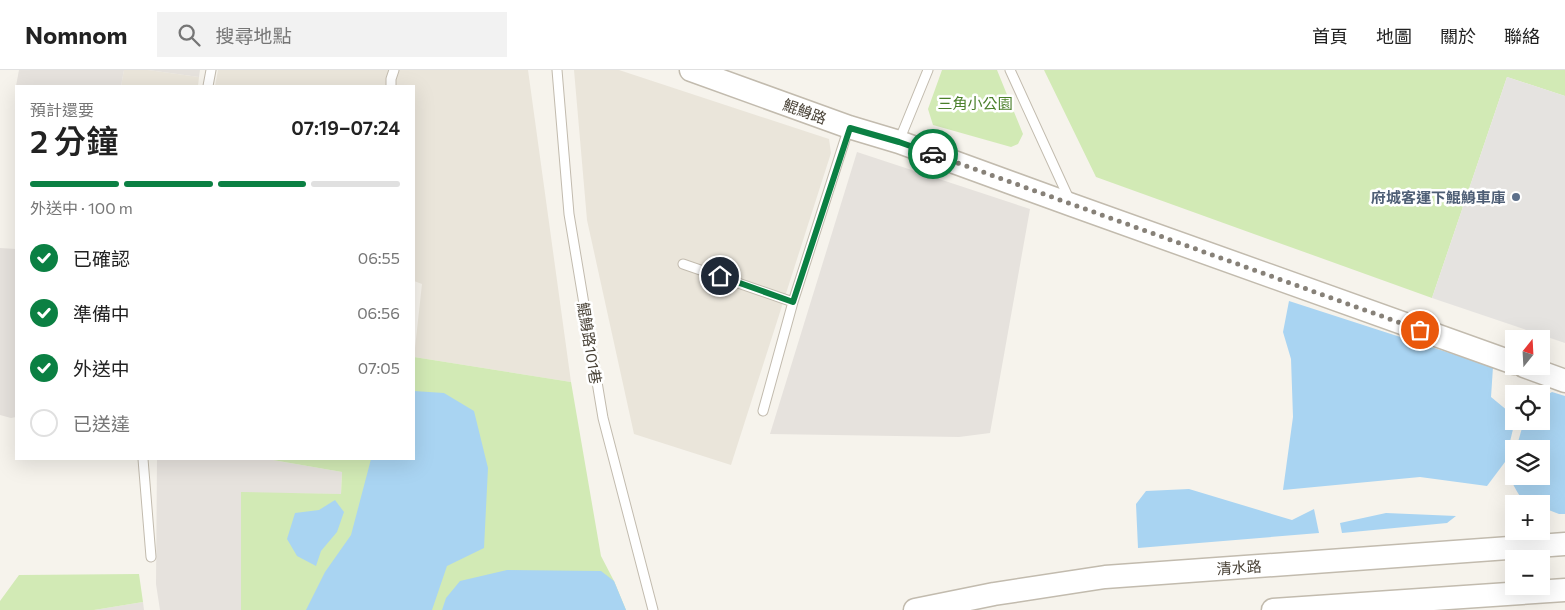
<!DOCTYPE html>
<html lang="zh-TW">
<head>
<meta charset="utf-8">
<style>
  :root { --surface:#fff; --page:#f2f2f2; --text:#222; --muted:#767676; --line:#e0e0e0; --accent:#0b8043 }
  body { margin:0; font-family:Commissioner,"Noto Sans TC",sans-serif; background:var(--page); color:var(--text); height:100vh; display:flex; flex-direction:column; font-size:19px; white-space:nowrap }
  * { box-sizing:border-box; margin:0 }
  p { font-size:16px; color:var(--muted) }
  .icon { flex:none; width:28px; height:28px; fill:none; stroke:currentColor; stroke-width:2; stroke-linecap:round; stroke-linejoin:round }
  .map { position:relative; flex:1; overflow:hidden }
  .side { position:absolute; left:15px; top:15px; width:400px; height:375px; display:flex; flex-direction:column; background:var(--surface); border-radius:0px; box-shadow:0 5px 20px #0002 }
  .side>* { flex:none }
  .needle { width:32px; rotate:18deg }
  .controls { position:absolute; left:1505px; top:260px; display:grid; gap:10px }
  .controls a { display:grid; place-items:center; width:45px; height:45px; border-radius:0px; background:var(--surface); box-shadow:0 5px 20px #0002; font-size:25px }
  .pin { position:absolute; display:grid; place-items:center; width:42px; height:42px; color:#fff; margin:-21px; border:2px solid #fff; border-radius:50%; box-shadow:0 1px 5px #0007 }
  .courier { position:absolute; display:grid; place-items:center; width:50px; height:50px; margin:-25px; border:4px solid #0b8043; border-radius:50%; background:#fff; color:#222; box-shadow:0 1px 6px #0007 }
  .summary em { font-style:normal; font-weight:600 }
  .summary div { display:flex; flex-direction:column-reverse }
  .summary { display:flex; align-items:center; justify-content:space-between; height:85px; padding:0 15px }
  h1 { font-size:32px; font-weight:600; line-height:38px }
  .bar { display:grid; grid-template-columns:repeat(4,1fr); gap:8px 5px; align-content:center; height:60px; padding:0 15px }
  .bar i { height:6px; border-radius:4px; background:var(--line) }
  .bar .selected { background:var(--accent) }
  .bar p { grid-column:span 4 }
  ol { padding:0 15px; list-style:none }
  li { display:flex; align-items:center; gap:15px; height:55px }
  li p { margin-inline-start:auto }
  li .icon { padding:5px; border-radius:50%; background:var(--accent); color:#fff; stroke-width:4 }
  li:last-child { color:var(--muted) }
  li i { width:28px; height:28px; border:2px solid var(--line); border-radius:50% }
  header { display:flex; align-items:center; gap:30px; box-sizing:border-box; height:70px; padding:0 25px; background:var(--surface); border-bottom:1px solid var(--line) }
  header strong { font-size:24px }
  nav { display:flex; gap:28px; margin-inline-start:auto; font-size:18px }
  .search { width:350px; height:45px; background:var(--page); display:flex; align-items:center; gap:12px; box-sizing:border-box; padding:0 18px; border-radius:0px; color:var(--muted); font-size:19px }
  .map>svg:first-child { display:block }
  .residential { fill:#eae5da }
  .industrial { fill:#e6e2dd }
  .green { fill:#d2eab5 }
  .parking { fill:#e5e3e0 }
  .water { fill:#a9d4f2 }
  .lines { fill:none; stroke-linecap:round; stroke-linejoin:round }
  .service-casing { stroke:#c2bbae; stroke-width:11 }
  .tertiary-casing { stroke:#c2bbae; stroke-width:25 }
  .service { stroke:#fff; stroke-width:9 }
  .tertiary { stroke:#fff; stroke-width:22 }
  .done { stroke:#878178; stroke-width:5; stroke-dasharray:0 9 }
  .route { stroke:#0b8043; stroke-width:6 }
  .service-dot { fill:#5c6f8a; stroke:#fff; stroke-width:2 }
  .labels { text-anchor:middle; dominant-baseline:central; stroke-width:5; stroke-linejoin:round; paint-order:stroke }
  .park-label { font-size:15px; fill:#4a7f2a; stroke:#fff }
  .street-label { font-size:15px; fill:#4b4439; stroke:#fff }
  .service-label { font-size:15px; font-weight:bold; fill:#4e5e75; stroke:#fff; text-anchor:end }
</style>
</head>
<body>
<header>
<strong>Nomnom</strong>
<div class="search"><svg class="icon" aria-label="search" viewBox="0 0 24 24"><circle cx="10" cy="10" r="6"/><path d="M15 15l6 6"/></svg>搜尋地點</div>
<nav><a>首頁</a><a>地圖</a><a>關於</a><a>聯絡</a></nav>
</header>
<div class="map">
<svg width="1565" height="540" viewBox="0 0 1565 540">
  <rect width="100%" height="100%" fill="#f6f3ec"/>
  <path class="residential" d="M124,0h24l51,7 -1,9h-77z
    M218,0h310l43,312 -157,-25 8,-73 -8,-3v-195h-199z
    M574,0h45l210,69 2,14 -100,312 -97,-31 -47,-214z"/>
  <path class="industrial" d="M19,0h105l-3,16h-105z
    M148,0h52l-1,7z
    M857,82l173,57 -40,224 -31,4 -189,-3z
    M0,178l16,1v168l-5,1 -11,-3z
    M157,389h110l75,13 -1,22 -100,-1v117h-81l-4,-26z
    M143,532l1,8h-50z"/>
  <path class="green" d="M942,0h55l26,64 -5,10 -7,3 -78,-22 -5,-16z
    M1044,0h521v26l-58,-19 -75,221 -336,-121z
    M414,287l157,25 30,174 13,25 12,29h-385v-118l100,2 1,-22 -75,-13h147z
    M139,504l4,28 -49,8h-94v-9l19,-26z"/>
  <path class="parking" d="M1507,7l58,19v247l-133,-45z"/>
  <path class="water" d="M1289,231l204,66 -2,30 23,19 1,5 -10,41 -18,24 -67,-9 -137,13 10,-73 -2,-58 -8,-27z
    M414,321l30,2 30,18 14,57 -4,80 -37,18 -15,44h-126l19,-38 26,-37 20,-76h43z
    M1552,322l13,4v118h-6l-18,-7v-3c-21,0 -22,-10 -32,-27l5,-20v19h27v-27h-25l8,-28h17v-23z
    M1189,419l103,31 22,-11 5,24 -181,15 -2,-44 10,-13z
    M335,430l9,12 -7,20 -16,19 -5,15 -19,-10 -10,-17 8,-26 24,-3z
    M1386,443l70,3 -9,7 -105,10 -2,-10z
    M507,500l94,1 13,10 12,29h-184l4,-12 14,-17z"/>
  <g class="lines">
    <g class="service-casing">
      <path id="service" d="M557,0l12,144 34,204 50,192
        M1010,0l60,131
        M208,16l3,-16
        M391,16v-7l3,-9
        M899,71l29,-71
        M683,194l110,38
        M763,341l30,-109 56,-175
        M143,389l8,98"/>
    </g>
    <g class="tertiary-casing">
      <path id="tertiary" d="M691,0l158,57 50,15 173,63 442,158
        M1524,296l41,15
        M915,540l79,-16 111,-17 460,-33
        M1273,540l292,-20"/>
    </g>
    <use href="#service" class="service"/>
    <use href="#tertiary" class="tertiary"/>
  </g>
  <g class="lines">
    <path class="done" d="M933,84l487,176"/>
    <path class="route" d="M720,206l73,26 57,-174 49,14 34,12"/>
  </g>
  <circle class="service-dot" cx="1516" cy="127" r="5"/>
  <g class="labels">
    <g class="park-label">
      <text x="975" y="33">三角小公園</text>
    </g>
    <g class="street-label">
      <text transform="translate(805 41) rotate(20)">鯤鯓路</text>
      <text transform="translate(590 273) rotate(81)">鯤鯓路101巷</text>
      <text transform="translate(1239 497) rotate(-4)">清水路</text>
    </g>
    <g class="service-label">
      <text x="1506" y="127">府城客運下鯤鯓車庫</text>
    </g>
  </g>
</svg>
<div class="controls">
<a><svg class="needle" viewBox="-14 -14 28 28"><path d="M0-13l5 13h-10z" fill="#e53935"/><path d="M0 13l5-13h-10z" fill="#767676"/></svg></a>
<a><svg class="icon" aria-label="locate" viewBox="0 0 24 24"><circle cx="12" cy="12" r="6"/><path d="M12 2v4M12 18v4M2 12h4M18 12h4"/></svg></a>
<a><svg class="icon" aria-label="layers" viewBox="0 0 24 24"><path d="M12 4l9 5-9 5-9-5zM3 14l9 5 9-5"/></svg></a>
<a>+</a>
<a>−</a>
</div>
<div class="pin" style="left:1420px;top:260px;background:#ea580c"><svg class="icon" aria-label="bag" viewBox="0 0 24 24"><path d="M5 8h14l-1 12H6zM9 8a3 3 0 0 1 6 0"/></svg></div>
<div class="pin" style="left:720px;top:206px;background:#1f2937"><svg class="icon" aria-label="home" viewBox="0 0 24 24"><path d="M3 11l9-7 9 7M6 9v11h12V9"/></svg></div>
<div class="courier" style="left:933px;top:84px"><svg class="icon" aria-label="car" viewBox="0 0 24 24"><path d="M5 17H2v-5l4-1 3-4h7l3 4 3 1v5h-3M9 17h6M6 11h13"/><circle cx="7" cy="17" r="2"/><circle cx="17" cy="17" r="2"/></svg></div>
<section class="side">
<div class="summary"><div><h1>2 分鐘</h1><p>預計還要</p></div><em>07:19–07:24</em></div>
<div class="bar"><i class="selected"></i><i class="selected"></i><i class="selected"></i><i></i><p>外送中 · 100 m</p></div>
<ol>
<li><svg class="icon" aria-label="check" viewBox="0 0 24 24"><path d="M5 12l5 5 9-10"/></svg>已確認<p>06:55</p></li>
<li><svg class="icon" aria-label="check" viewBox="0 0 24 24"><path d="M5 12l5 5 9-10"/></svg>準備中<p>06:56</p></li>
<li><svg class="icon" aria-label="check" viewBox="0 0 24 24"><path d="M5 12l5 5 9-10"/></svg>外送中<p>07:05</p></li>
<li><i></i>已送達</li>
</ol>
</section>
</div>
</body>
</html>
